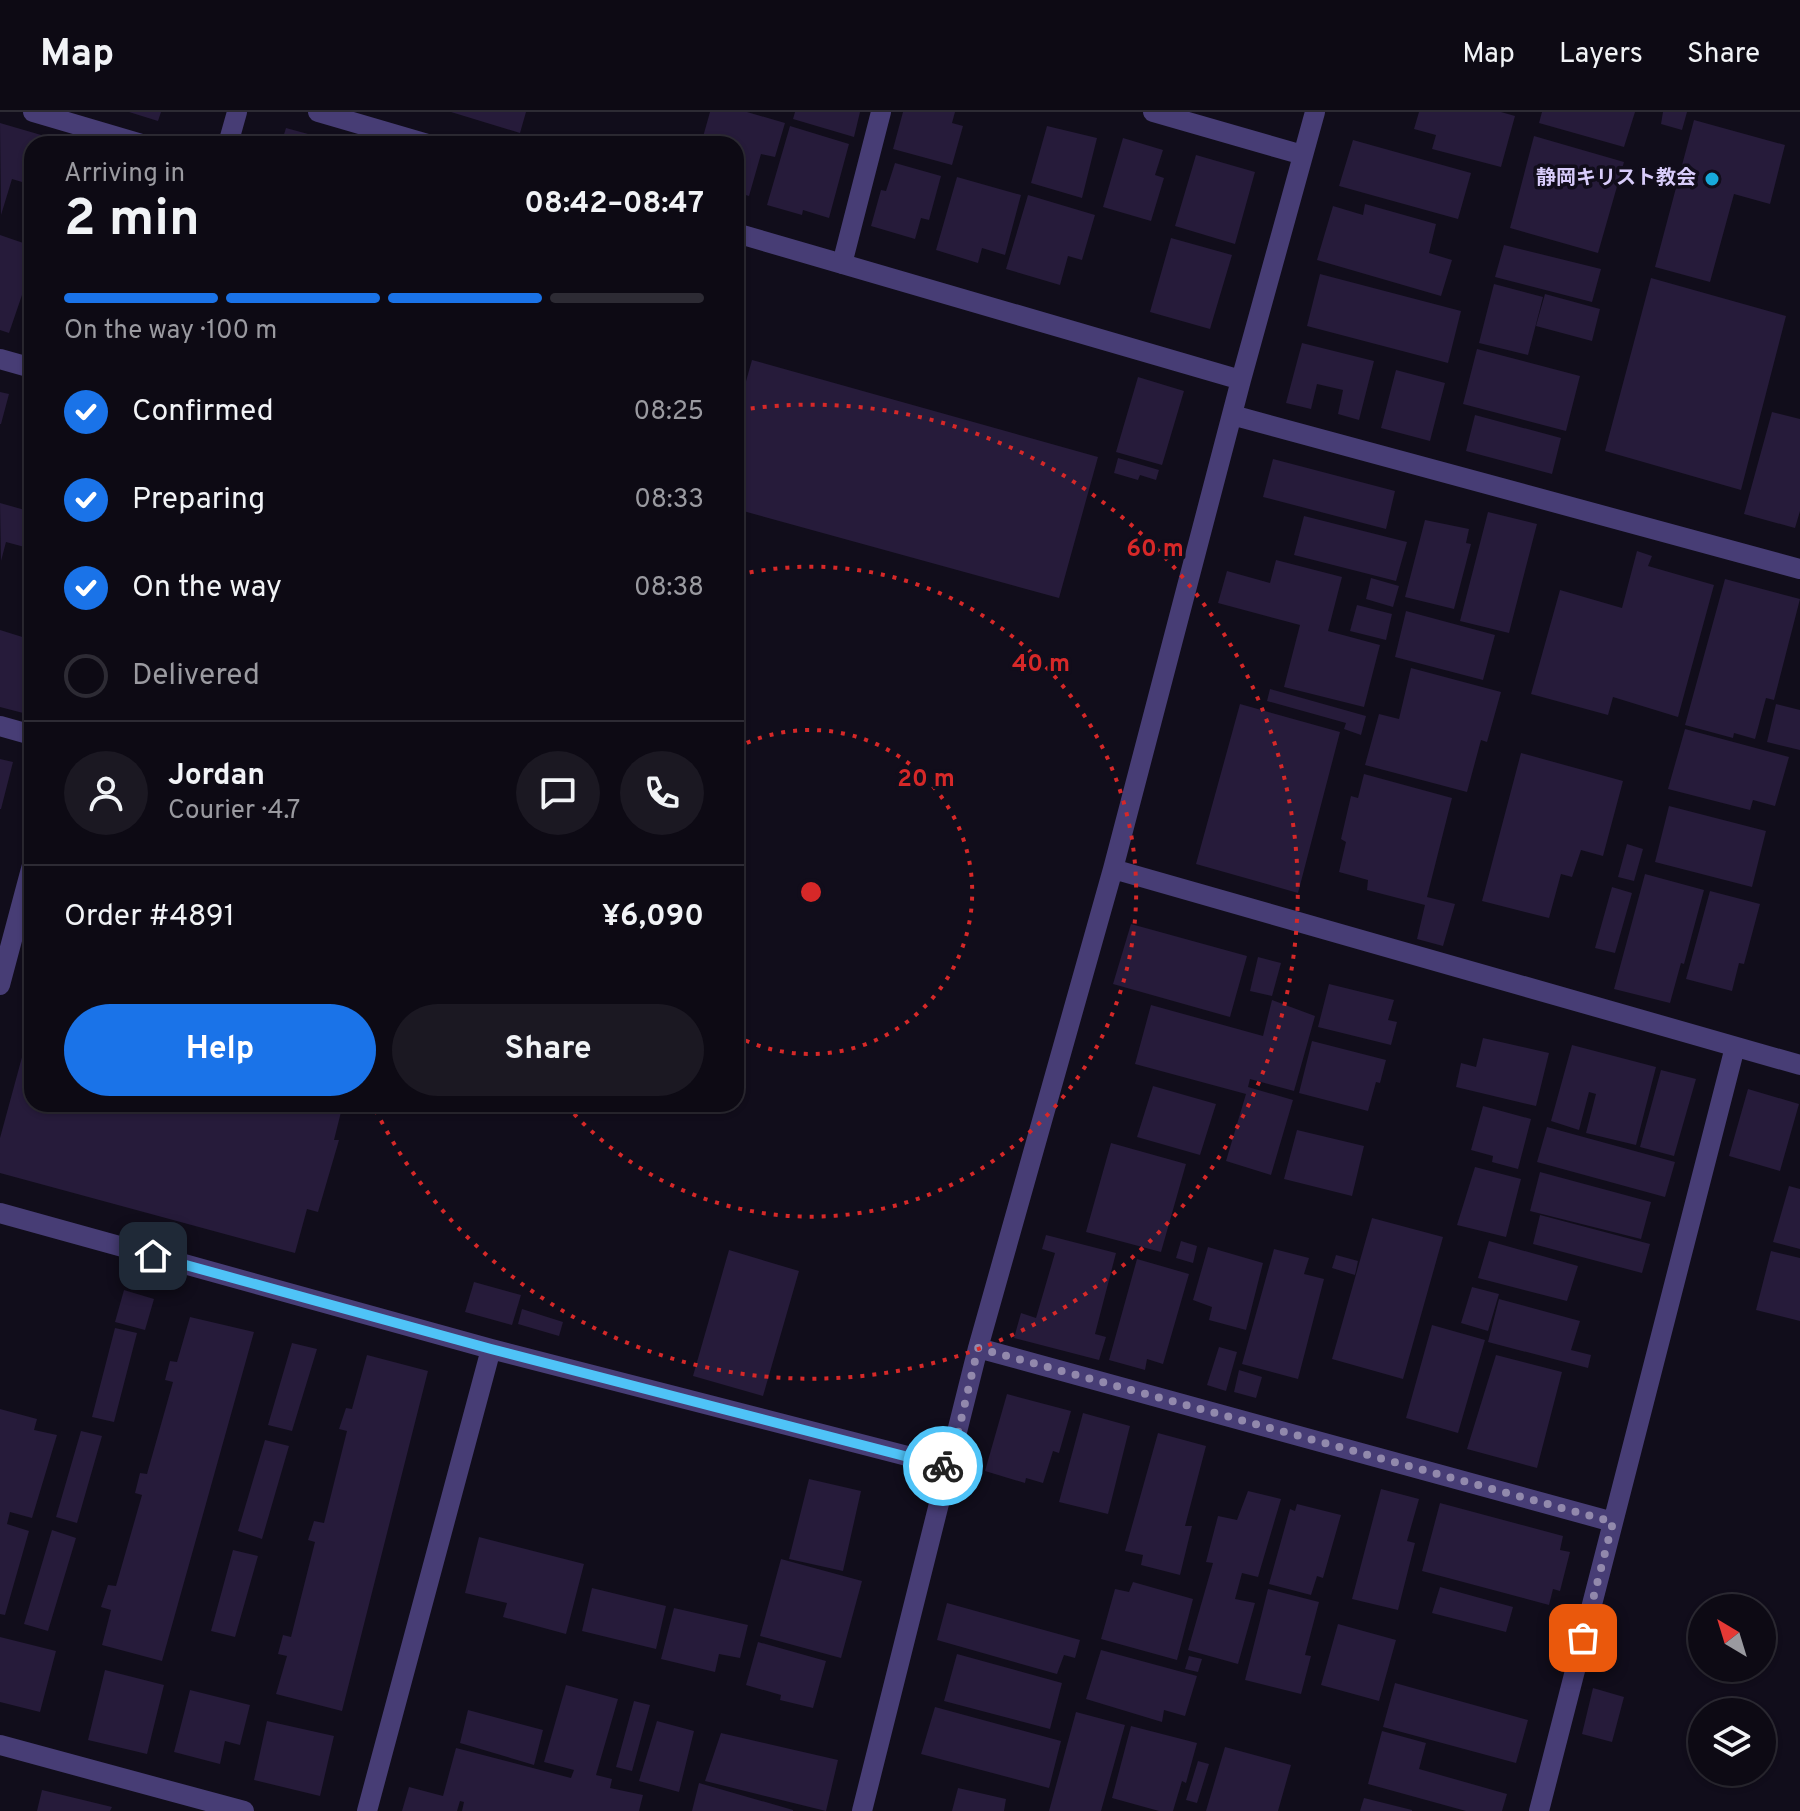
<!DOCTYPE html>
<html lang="en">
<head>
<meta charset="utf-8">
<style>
  :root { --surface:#0d0a14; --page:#1b1822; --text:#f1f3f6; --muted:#9a9aa0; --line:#2d2b34; --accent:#1a73e8 }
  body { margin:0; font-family:Overpass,"Noto Sans JP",sans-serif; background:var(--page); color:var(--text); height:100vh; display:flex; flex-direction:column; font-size:30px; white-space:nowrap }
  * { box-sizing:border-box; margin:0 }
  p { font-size:26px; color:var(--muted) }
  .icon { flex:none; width:44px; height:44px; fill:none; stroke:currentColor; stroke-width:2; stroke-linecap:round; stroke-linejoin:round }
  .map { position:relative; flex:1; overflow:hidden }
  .side { position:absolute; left:24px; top:24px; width:720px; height:976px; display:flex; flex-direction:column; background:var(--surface); border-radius:24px; box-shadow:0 2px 6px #0004,0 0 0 2px var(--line) }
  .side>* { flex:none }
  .needle { width:52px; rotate:322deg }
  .controls { position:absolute; left:1688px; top:1482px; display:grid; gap:16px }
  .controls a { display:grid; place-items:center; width:88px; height:88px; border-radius:50%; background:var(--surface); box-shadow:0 2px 6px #0004,0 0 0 2px var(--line); font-size:40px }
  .pin { position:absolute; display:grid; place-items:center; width:68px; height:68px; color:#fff; margin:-34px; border-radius:16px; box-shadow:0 4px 12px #0006 }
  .courier { position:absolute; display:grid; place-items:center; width:80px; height:80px; margin:-40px; border:6px solid #4fc3f7; border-radius:50%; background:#fff; color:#222; box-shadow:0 2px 10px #0007 }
  .overview em { font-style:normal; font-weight:700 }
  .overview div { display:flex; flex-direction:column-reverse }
  .overview { display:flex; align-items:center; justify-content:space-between; height:136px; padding:0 40px }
  h1 { font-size:52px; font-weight:700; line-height:60px }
  .bar { display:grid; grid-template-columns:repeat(4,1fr); gap:12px 8px; align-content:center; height:96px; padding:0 40px }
  .bar i { height:10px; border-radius:6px; background:var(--line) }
  .bar .current { background:var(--accent) }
  .bar p { grid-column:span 4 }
  .line { display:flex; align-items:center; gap:20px; padding:0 40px; border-top:2px solid var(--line) }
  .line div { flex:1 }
  .round { display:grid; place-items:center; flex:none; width:84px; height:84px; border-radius:42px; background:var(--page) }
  ol { padding:0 40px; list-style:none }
  li { display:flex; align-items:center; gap:24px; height:88px }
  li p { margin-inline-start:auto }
  li .icon { padding:8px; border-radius:50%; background:var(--accent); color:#fff; stroke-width:4 }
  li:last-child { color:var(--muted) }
  li i { width:44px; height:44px; border:4px solid var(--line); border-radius:50% }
  .button { display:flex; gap:16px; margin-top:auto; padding:16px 40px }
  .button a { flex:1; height:92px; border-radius:48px; background:var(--accent); color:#fff; font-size:32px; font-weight:700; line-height:92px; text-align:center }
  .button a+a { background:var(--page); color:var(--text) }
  header { display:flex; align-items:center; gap:48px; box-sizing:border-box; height:112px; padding:0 40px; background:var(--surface); border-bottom:2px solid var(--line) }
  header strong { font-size:38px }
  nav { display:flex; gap:44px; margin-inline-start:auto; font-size:28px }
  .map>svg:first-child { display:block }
  .building { fill:#261b3a }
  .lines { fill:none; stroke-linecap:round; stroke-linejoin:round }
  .street { stroke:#473d75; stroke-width:20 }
  .done { stroke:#9289ac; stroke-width:8; stroke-dasharray:0 14.4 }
  .route { stroke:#4fc3f7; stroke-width:10 }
  .ring { fill:none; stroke:#d62828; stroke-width:4; stroke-dasharray:4 8 }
  .poi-dot { fill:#17aadb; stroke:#110d1b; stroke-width:3 }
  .labels { text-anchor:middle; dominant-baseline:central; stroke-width:7; stroke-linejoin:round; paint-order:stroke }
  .poi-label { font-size:20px; font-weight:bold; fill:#d8ccfa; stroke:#110d1b; text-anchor:end }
  .centre { fill:#d62828; stroke:#110d1b; stroke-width:4 }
  .ring-label { font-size:24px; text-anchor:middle; font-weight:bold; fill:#d62828; stroke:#110d1b; stroke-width:7; stroke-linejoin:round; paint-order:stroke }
</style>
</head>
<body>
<header>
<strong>Map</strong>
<nav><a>Map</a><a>Layers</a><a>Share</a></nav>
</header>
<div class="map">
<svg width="1800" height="1699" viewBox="0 0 1800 1699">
  <rect width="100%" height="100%" fill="#110d1b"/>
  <path class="building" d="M129,0h32l-3,9z
    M451,0h75l-6,21z
    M710,0h37l38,11 -10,34 -14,-3 -12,42 -13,-4v-48h-35z
    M795,0h65l-6,25 -61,-18z
    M903,0h52l-3,11 11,3 -11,39 -59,-16z
    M1419,0h82l14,4 -14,51 -69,-18 4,-14 -22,-6z
    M1542,0h93l-11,35 -85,-24z
    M1663,0h24l-5,18 -21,-6z
    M1694,8l91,25 -15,59 -36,-10 -24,88 -55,-15z
    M0,11l48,14 -2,7h-14v41l-20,-6 -11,36z
    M790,14l59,18 -20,74 -26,-8 -1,5 -35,-10z
    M1047,14l50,12 -15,60 -51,-15z
    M286,16l55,15v1h-60z
    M1534,24l90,26 -26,91 -88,-25z
    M1123,26l40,12 -8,25 9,3 -13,43 -48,-14z
    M1353,28l118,33 -13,46 -119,-33z
    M1196,43l59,17 -20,72 -60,-18z
    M895,51l46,13 -12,44 -8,-2 -6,21 -44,-13 10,-36 5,1z
    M957,65l64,18 -16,60 -23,-7 -4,15 -42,-13z
    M1028,83l67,20 -13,45 -14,-4 -8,29 -54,-16z
    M1365,92l71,20 -7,29 23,7 -11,36 -124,-36 16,-54 30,9z
    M0,123l32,11v52l-10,-3 -13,38 -9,-3z
    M1171,126l61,17 -22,74 -60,-17z
    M1504,133l97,24 -9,33 -97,-25z
    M1320,162l141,37 -13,52 -141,-37z
    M1651,166l135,38 -45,174 -136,-39z
    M1494,172l49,13 -15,58 -49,-12z
    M1545,182l55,15 -8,32 -56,-15z
    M1302,231l72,18 -15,59 -21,-6 5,-24 -26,-6 -6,25 -25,-6z
    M1477,237l103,27 -14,55 -103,-27z
    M752,248l346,97 -39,141 -323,-89v-92z
    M1396,258l49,13 -15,58 -49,-13z
    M1138,265l46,14 -22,74 -46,-13z
    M0,280l9,2 -8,30h-1z
    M1772,300l28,7v92l-5,17 -51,-14z
    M1475,303l86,23 -9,36 -86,-23z
    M31,317h1v25l-7,-2z
    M1118,346l41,12 -3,10 -16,-5 -2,5 -24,-7z
    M1273,347l122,32 -9,38 -123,-32z
    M0,391l32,9v37l-26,-7 -5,19z
    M1488,400l49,12 -28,109 -49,-12z
    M1304,404l103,26 -11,39 -102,-26z
    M1425,408l44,9 -3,14 5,1 -17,65 -49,-12z
    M1637,439l15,5 -4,10 66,19 -36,132 -65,-20 -5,18 -77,-21 29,-104 62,18z
    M1276,448l66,17 -14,54 52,14 -16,62 -80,-20 16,-62 -82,-22 9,-32 43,12z
    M1371,466l28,8 -6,21 -27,-8z
    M1725,467l75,20 -26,101 -8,-2 -11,41 -21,-6 -1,5 -48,-13z
    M1357,493l35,9 -6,26 -36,-9z
    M1406,499l89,24 -12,45 -88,-23z
    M0,518l32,10v55l-5,19 -27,-7z
    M1411,556l90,24 -14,50 -6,-2 -14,52 -102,-27 14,-51 20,5z
    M1270,577l96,27 -5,19 -17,-6 2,-6 -79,-22z
    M1240,592l100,28 -42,161 -102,-29z
    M1776,592l24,6v40l-33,-8z
    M1685,617l104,28 -14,49 -22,-6 -3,10 -82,-21z
    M1521,641l102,28 -20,75 -22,-6 -9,27 -11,-3 -12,44 -67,-17z
    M0,647l13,3 -12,47h-1z
    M1364,662l88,24 -25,99 28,7 -12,42 -26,-7 8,-34 -58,-15 1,-10 -29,-8 7,-30 -5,-3 10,-43 7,2z
    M1669,694l97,25 -14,56 -97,-25z
    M1627,732l16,5 -9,32 -16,-4z
    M1645,762l59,16 -20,74 -3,-1 -11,40 -56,-14z
    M1612,775l20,6 -17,60 -20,-5z
    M1710,779l50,13 -16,60 -5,-1 -7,28 -46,-12z
    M1131,812l116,32 -17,61 -117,-33z
    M1258,845l23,6 -9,33 -22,-5z
    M1329,872l65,16 -6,20 9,2 -6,23 -73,-18z
    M1272,888l43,16 -21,75 -44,-12 -2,8 45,13 -22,75 -45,-14 20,-67 -111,-30 16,-59 112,31z
    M31,912l1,80h311l-9,36h5l-21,72 -11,-3 -12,44 -295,-80v-35z
    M1483,926l66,15 -13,53 -80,-19 5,-24 15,4z
    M1312,929l74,19 -6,23 -4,-1 -8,29 -69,-18z
    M1572,933l84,22 -20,78 -50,-12 10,-39 -7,-2 -10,38 -28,-9z
    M1661,958l35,9 -22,77 -34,-9z
    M1153,974l63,18 -16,51 -63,-18z
    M1748,977l51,15 -19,67 -51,-15z
    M1483,994l48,13 -13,50 -26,-7 1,-6 -22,-6z
    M1547,1015l128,35 -10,35 -128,-35z
    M1297,1018l67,16 -12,50 -68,-17z
    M1111,1031l75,21 -25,88 -75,-20z
    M1475,1055l46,12 -15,58 -49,-12z
    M1540,1060l111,30 -10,37 -111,-28z
    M1789,1074l11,3v60l-27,-7z
    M1540,1103l110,29 -8,29 -109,-29z
    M1372,1106l71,19 -40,142 -71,-20z
    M1046,1123l70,18 -21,81 11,3 -7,23 -85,-22 7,-25 15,5 19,-65 -13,-4z
    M1181,1129l16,5 -4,17 -17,-5z
    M1489,1129l89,25 -11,35 -89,-23z
    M1208,1135l55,16 -17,67 -37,-10 3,-13 -19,-7z
    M1274,1137l35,9 -5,16 20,5 -26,100 -56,-15z
    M729,1138l70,21 -36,125 -70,-20z
    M1771,1139l29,7v63l-44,-11z
    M1336,1143l22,6 -3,14 -23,-7z
    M1137,1147l52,15 -26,90 -16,-5 -2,11 -36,-10z
    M474,1170l47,13 -9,30 -47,-13z
    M1472,1175l27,7 -11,37 -27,-8z
    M124,1178l30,9 -9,31 -30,-8z
    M1499,1187l81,22 -9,29 20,5 -3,13 -100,-26z
    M522,1197l41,13 -4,14 -41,-12z
    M190,1205l64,15 -92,329 -60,-16 9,-35 -10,-3 7,-22 8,1 26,-91 -7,-2 5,-20 7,1 26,-92 -8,-2 5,-19 7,1z
    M1432,1213l53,15 -27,93 -52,-15z
    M115,1216l22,5 -23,89 -22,-5z
    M292,1231l25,6 -25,82 -24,-6z
    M1219,1235l18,5 -11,39 -19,-6z
    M367,1243l61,16 -86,340 -66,-17 11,-38 -9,-2 5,-19 8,2 24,-95 -7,-2 6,-19 10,2 23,-92 -8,-2 7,-21 6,1z
    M1496,1243l66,17 -25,96 -70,-19z
    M1239,1258l23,7 -6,21 -22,-6z
    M1007,1282l64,17 -12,42 -6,-2 -10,32 -17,-5 -1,5 -40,-12z
    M0,1297l37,10 -3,11 23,5 -25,83 -22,-6 -3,12 22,7 -24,84 -5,-1z
    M1083,1301l47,13 -22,88 -49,-12z
    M81,1319l21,5 -25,87 -21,-6z
    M1158,1321l48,13 -21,80h7l-12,49 -39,-10 2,-10 -18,-4z
    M265,1328l24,6 -27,93 -24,-8z
    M809,1367l52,12 -18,80 -54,-12z
    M1381,1377l38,10 -12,42 8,2 -17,67 -46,-11z
    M1248,1379l33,8 -23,78 -16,-4 -7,26 20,4 -17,61 -50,-14 25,-87 -7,-1 12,-46 19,4z
    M1440,1391l123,33 -3,14 10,2 -10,39 -7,-2 -4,16 -127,-34z
    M1297,1392l44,11 -18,63 -6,-2 -6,19 -42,-11 21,-75 5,2z
    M52,1418l24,8 -28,93 -24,-7z
    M479,1425l105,27 -18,70 -63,-17 4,-14 -42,-10z
    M233,1438l25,6 -23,81 -24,-6z
    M781,1447l81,22 -21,77 -81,-22z
    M1133,1470l60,17 -16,61 -76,-21 14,-50 14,3z
    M1440,1475l73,20 -7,25 -74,-19z
    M592,1476l74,18 -10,43 -74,-18z
    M1268,1477l51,13 -14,53 6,1 -10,38 -56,-14z
    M947,1491l133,37 -5,18 -11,-3 -7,19 -120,-34z
    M674,1496l74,17 -8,33 -21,-4 -4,18 -54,-13z
    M1338,1512l58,16 -17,61 -58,-16z
    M0,1525l56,14 -16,61 -40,-10z
    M758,1530l68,19 -13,47 -33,-8 1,-5 -35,-10z
    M1101,1538l96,26 -12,40 -21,-6 -2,12 -76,-23z
    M957,1542l105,29 -12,46 -106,-28z
    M1189,1544l13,3 -4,13 -13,-3z
    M105,1558l59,15 -17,69 -59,-14z
    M1395,1571l133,37 -12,43 -133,-36z
    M566,1573l52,14 -22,76 16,4 -2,9 33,7 -4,16h-177l2,-9 -4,-1 -3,10h-55l7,-24 34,9 13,-48 115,30 3,-8 -30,-8z
    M1593,1576l31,9 -12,45 -30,-8z
    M190,1578l60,15 -10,40 -15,-4 -5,23 -46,-12z
    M634,1589l16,4 -18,66 -16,-4z
    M935,1595l126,34 -12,47 -128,-34z
    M468,1598l75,20 -9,35 -74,-22z
    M1076,1600l49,13 -24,86h-52z
    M267,1609l67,15 -14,60 -66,-16z
    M657,1609l37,10 -15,61 -40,-11z
    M1131,1614l66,17 -11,40 -4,-2 -9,30h-14l-47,-13z
    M1382,1619l44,12 -7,26 88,25 -5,17h-36l-98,-27z
    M721,1621l117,27 -12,51 -121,-30z
    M1225,1635l66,18 -13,46h-72z
    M1198,1649l11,3 -12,39 -11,-3z
    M699,1671l94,27v1h-101z
    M958,1676l48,11 -2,12h-52z
    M42,1678l70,17 -2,4h-73z
    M1364,1686l48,12v1h-52z"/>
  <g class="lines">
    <path class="street" d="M33,0l109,32
      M318,0l110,32
      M1153,0l150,43
      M228,32l9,-32
      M736,121l505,147
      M842,152l39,-152
      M0,247l32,9
      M1232,303l568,154
      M0,614l32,9
      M1113,757l687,196
      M0,873l32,-120
      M0,1101l491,136 459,118
      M978,1236l635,174
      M0,1633l244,66
      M367,1699l124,-462
      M862,1699l116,-463 135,-479 128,-489 74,-268
      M1539,1699l196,-764"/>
  </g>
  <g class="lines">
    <path class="done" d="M943,1354l7,1 28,-119 635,174 -30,116"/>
    <path class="route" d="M153,1144l338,93 452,117"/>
  </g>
  <g class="ring">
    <path d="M736 636A162 162 0 1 1 736 924"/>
    <path d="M738 463A325 325 0 1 1 566 993"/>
    <path d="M739 298A487 487 0 1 1 373 993"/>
  </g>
  <circle class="poi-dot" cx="1712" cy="67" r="8"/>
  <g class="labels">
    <g class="poi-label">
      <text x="1696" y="67">静岡キリスト教会</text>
    </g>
  </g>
  <circle cx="811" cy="780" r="12" class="centre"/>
  <g class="ring-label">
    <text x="1155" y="444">60 m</text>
    <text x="1041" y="559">40 m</text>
    <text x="926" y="674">20 m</text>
  </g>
</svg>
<div class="controls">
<a><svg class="needle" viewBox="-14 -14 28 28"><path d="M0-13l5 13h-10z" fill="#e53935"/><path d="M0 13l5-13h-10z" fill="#9a9aa0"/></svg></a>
<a><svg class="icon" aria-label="layers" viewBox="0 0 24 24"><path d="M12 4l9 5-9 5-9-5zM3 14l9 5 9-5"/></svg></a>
</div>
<div class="pin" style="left:1583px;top:1526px;background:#ea580c"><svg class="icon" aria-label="bag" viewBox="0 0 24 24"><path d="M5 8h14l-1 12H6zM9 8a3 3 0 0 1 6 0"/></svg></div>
<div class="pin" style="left:153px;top:1144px;background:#1f2937"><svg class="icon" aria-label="home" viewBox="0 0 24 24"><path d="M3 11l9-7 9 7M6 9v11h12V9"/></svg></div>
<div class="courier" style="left:943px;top:1354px"><svg class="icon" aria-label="bike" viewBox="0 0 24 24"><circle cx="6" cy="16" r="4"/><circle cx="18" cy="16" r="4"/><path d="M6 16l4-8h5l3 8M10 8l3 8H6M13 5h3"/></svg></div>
<section class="side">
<div class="overview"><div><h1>2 min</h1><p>Arriving in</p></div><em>08:42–08:47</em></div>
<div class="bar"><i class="current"></i><i class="current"></i><i class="current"></i><i></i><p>On the way · 100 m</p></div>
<ol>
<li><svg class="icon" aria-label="check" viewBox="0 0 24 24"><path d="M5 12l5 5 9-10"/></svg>Confirmed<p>08:25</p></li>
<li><svg class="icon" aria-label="check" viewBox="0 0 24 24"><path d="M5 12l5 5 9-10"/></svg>Preparing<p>08:33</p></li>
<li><svg class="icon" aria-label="check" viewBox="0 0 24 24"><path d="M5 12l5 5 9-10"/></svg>On the way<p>08:38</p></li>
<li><i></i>Delivered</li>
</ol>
<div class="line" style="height:144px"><a class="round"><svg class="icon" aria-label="person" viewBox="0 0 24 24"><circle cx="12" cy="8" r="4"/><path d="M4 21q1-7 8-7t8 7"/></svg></a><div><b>Jordan</b><p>Courier · 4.7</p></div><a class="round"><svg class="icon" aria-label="chat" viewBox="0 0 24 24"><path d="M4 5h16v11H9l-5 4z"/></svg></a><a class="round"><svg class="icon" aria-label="phone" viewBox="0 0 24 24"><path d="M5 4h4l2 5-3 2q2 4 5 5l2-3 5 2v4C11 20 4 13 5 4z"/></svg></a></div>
<div class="line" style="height:104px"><div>Order #4891</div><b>¥6,090</b></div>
<div class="button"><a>Help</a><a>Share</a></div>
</section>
</div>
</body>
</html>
